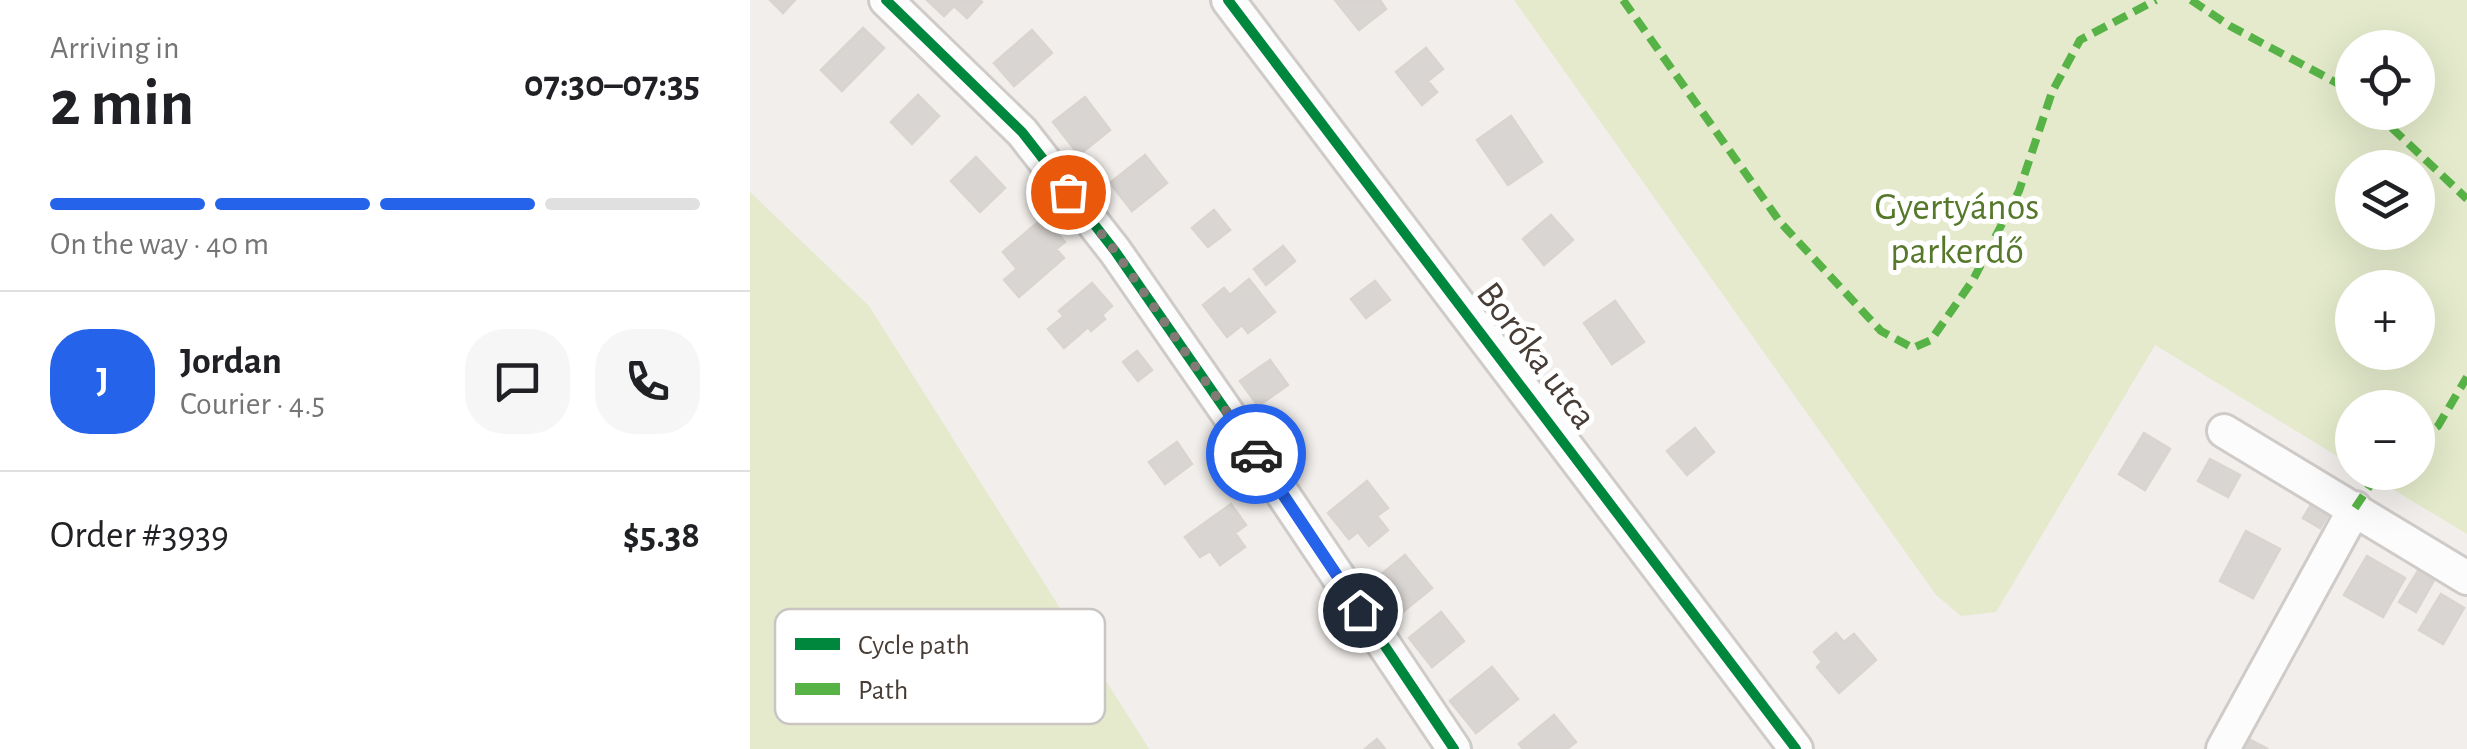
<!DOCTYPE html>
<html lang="en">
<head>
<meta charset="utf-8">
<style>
  :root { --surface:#fff; --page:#f6f6f6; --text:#202124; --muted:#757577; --line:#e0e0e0; --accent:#2563eb }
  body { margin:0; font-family:"Alegreya Sans",sans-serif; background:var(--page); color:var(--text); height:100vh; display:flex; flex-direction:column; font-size:38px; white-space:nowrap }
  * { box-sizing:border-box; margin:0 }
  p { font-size:32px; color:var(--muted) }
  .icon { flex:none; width:55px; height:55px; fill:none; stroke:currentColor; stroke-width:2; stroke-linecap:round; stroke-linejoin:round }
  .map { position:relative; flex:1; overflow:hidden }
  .side { display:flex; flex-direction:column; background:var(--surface); width:750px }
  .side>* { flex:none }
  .buttons { position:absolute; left:1585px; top:30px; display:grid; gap:20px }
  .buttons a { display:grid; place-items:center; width:100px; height:100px; border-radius:50%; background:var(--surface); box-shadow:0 10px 40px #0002; font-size:50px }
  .pin { position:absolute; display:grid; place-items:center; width:85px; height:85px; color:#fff; margin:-42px; border:5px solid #fff; border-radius:50%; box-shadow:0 2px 10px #0007 }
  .courier { position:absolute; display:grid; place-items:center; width:100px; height:100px; margin:-50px; border:8px solid #2563eb; border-radius:50%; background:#fff; color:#222; box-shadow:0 2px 12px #0007 }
  .head em { font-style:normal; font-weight:700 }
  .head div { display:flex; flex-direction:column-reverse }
  .head { display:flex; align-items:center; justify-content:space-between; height:170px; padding:0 50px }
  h1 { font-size:65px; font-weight:700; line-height:75px }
  .bar { display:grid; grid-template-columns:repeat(4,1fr); gap:15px 10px; align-content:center; height:120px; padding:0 50px }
  .bar i { height:12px; border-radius:8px; background:var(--line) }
  .bar .current { background:var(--accent) }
  .bar p { grid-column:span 4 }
  .line { display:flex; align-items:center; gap:25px; padding:0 50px; border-top:2px solid var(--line) }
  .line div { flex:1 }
  .round { display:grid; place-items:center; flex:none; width:105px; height:105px; border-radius:40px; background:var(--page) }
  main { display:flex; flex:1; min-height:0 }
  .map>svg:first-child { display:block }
  .green { fill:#e4eacb; fill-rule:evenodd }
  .building { fill:#d9d5d2; stroke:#d9d4d0; stroke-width:2.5 }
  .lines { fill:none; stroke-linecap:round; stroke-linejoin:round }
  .minor-casing { stroke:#cfcbc8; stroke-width:38 }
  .minor { stroke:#fdfcfc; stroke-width:32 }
  .quiet { stroke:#57b346; stroke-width:8; stroke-dasharray:15 8; stroke-linecap:butt }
  .cycleway-casing { stroke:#fff; stroke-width:16 }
  .cycleway { stroke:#00873e; stroke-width:10 }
  .done { stroke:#827b75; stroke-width:10; stroke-dasharray:0 18 }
  .route { stroke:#2563eb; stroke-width:12 }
  .labels { text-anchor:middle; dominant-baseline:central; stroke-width:10; stroke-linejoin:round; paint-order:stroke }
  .park-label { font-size:38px; fill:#56782a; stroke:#fff }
  .street-label { font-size:38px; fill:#473d36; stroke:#fff }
  .key { fill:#fff; stroke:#c8c5c3; stroke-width:2.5 }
  .key-label { font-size:28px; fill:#473d36 }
</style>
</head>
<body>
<main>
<section class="side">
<div class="head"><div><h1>2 min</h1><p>Arriving in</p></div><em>07:30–07:35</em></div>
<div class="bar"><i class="current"></i><i class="current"></i><i class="current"></i><i></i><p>On the way · 40 m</p></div>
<div class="line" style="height:180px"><b class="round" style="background:var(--accent);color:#fff">J</b><div><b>Jordan</b><p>Courier · 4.5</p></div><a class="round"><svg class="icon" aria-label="chat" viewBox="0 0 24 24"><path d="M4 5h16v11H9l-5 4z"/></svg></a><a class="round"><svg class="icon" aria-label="phone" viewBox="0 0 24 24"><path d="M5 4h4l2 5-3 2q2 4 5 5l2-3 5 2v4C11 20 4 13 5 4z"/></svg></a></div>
<div class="line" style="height:130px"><div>Order #3939</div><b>$5.38</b></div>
</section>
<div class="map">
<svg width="1717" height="749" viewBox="0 0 1717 749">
  <rect width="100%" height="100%" fill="#f1eeeb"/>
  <path class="green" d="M764,0h953v534l-101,-61 52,-1v-64h-66v57l-197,-120 -159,267 -35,4 -25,-21zM1602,48h66v64h-66zM1602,168h66v64h-66zM1602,288h66v64h-66z
    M0,192l119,114 280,443h-399z"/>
  <path class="building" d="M20,0h25l-12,13z
    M177,0h53l2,2 -15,16 -13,-12 -10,10z
    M585,0h45l6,9 -27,21z
    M113,28l21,20 -42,43 -21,-21z
    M282,30l20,23 -38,33 -20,-23z
    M676,48l17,21 -15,12 9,11 -15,13 -26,-33z
    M168,95l21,21 -27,28 -21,-22z
    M335,97l25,33 -31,25 -26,-33z
    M761,116l31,46 -34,23 -31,-45z
    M395,155l22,28 -35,28 -22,-28z
    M226,157l29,31 -25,24 -29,-31z
    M464,210l16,20 -22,17 -16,-19z
    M801,215l22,25 -29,25 -21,-26z
    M294,217l21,25 -9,7 8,9 -45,39 -15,-17 13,-11 -14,-17z
    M533,246l12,15 -29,24 -12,-16z
    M499,279l26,33 -27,21 -6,-8 -15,12 -24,-32 21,-17 6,7z
    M625,281l15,19 -24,18 -15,-19z
    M342,283l20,23 -10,9 3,4 -14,12 -3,-4 -9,8 -20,-24z
    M865,301l29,41 -32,22 -28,-41z
    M314,316l15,19 -15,13 -16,-19z
    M387,351l15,19 -14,11 -15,-19z
    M520,360l18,25 -30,21 -18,-25z
    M945,428l19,24 -27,23 -20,-24z
    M1394,433l26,16 -25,41 -26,-16z
    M427,442l15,22 -27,20 -16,-22z
    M1460,459l30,16 -12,22 -30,-16z
    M617,481l21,27 -11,8 11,14 -19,16 -11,-14 -9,7 -21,-26z
    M1567,495l17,10 -14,23 -17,-10z
    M481,504l15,21 -11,8 10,14 -25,18 -10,-14 -10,6 -15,-20z
    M1496,531l34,18 -27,49 -33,-17z
    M655,555l27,33 -33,27 -26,-34z
    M1617,556l38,22 -22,39 -39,-22z
    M1671,566l16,9 -21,37 -17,-10z
    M1691,594l23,14 -21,36 -24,-14z
    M691,612l23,29 -32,26 -23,-29z
    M1086,633l8,9 10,-8 22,26 -37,33 -22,-26 5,-5 -8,-10z
    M742,667l26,32 -42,34 -26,-32z
    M804,715l22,27 -9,7h-44l-4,-5z
    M1497,738l21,11h-27z
    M627,739l8,10h-20z"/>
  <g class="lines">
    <g class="minor-casing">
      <path id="minor" d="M136,0l136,132 93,119 143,206 196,292
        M478,0l568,749
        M1474,431l243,147
        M1473,749l132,-241"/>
    </g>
    <use href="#minor" class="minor"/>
    <path class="quiet" d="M873,0l157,222 101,109 32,17 18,-8 42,-60 46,-89 33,-99 28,-52 76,-40
      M1441,0l39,26 122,65
      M1625,112l92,87
      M1668,441l20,-15 29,-49
      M1605,508l24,-36"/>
    <g class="cycleway-casing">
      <path id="cycleway" d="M136,0l136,132 93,119 143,206 196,292
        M478,0l568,749"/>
    </g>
    <use href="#cycleway" class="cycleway"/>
  </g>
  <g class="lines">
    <path class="done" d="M318,192l47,59 141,203"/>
    <path class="route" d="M506,454l104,156"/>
  </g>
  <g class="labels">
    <g class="park-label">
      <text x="1207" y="208">Gyertyános<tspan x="1207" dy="44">parkerdő</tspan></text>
    </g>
    <g class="street-label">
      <text transform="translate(786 356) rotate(53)">Boróka utca</text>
    </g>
  </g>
  <rect x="25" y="609" width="330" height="115" rx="15" class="key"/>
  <rect x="45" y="638" width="45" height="12" fill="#00873e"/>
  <rect x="45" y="683" width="45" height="12" fill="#57b346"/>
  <g class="key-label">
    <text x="108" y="654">Cycle path</text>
    <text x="108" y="699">Path</text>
  </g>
</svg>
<div class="buttons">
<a><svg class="icon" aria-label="locate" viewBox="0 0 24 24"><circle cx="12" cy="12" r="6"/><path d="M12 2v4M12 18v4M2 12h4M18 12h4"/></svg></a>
<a><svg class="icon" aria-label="layers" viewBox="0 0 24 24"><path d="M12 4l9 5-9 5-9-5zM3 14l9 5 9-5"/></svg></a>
<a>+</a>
<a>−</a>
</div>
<div class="pin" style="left:318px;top:192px;background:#ea580c"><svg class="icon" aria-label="bag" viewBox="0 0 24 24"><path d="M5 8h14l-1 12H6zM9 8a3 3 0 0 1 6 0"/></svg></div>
<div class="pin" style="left:610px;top:610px;background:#1f2937"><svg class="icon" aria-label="home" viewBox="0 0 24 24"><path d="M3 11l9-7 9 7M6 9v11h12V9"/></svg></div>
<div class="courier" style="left:506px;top:454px"><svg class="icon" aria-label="car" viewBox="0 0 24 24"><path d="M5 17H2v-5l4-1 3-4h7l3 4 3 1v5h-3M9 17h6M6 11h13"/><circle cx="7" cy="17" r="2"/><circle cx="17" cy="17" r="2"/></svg></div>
</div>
</main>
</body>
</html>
